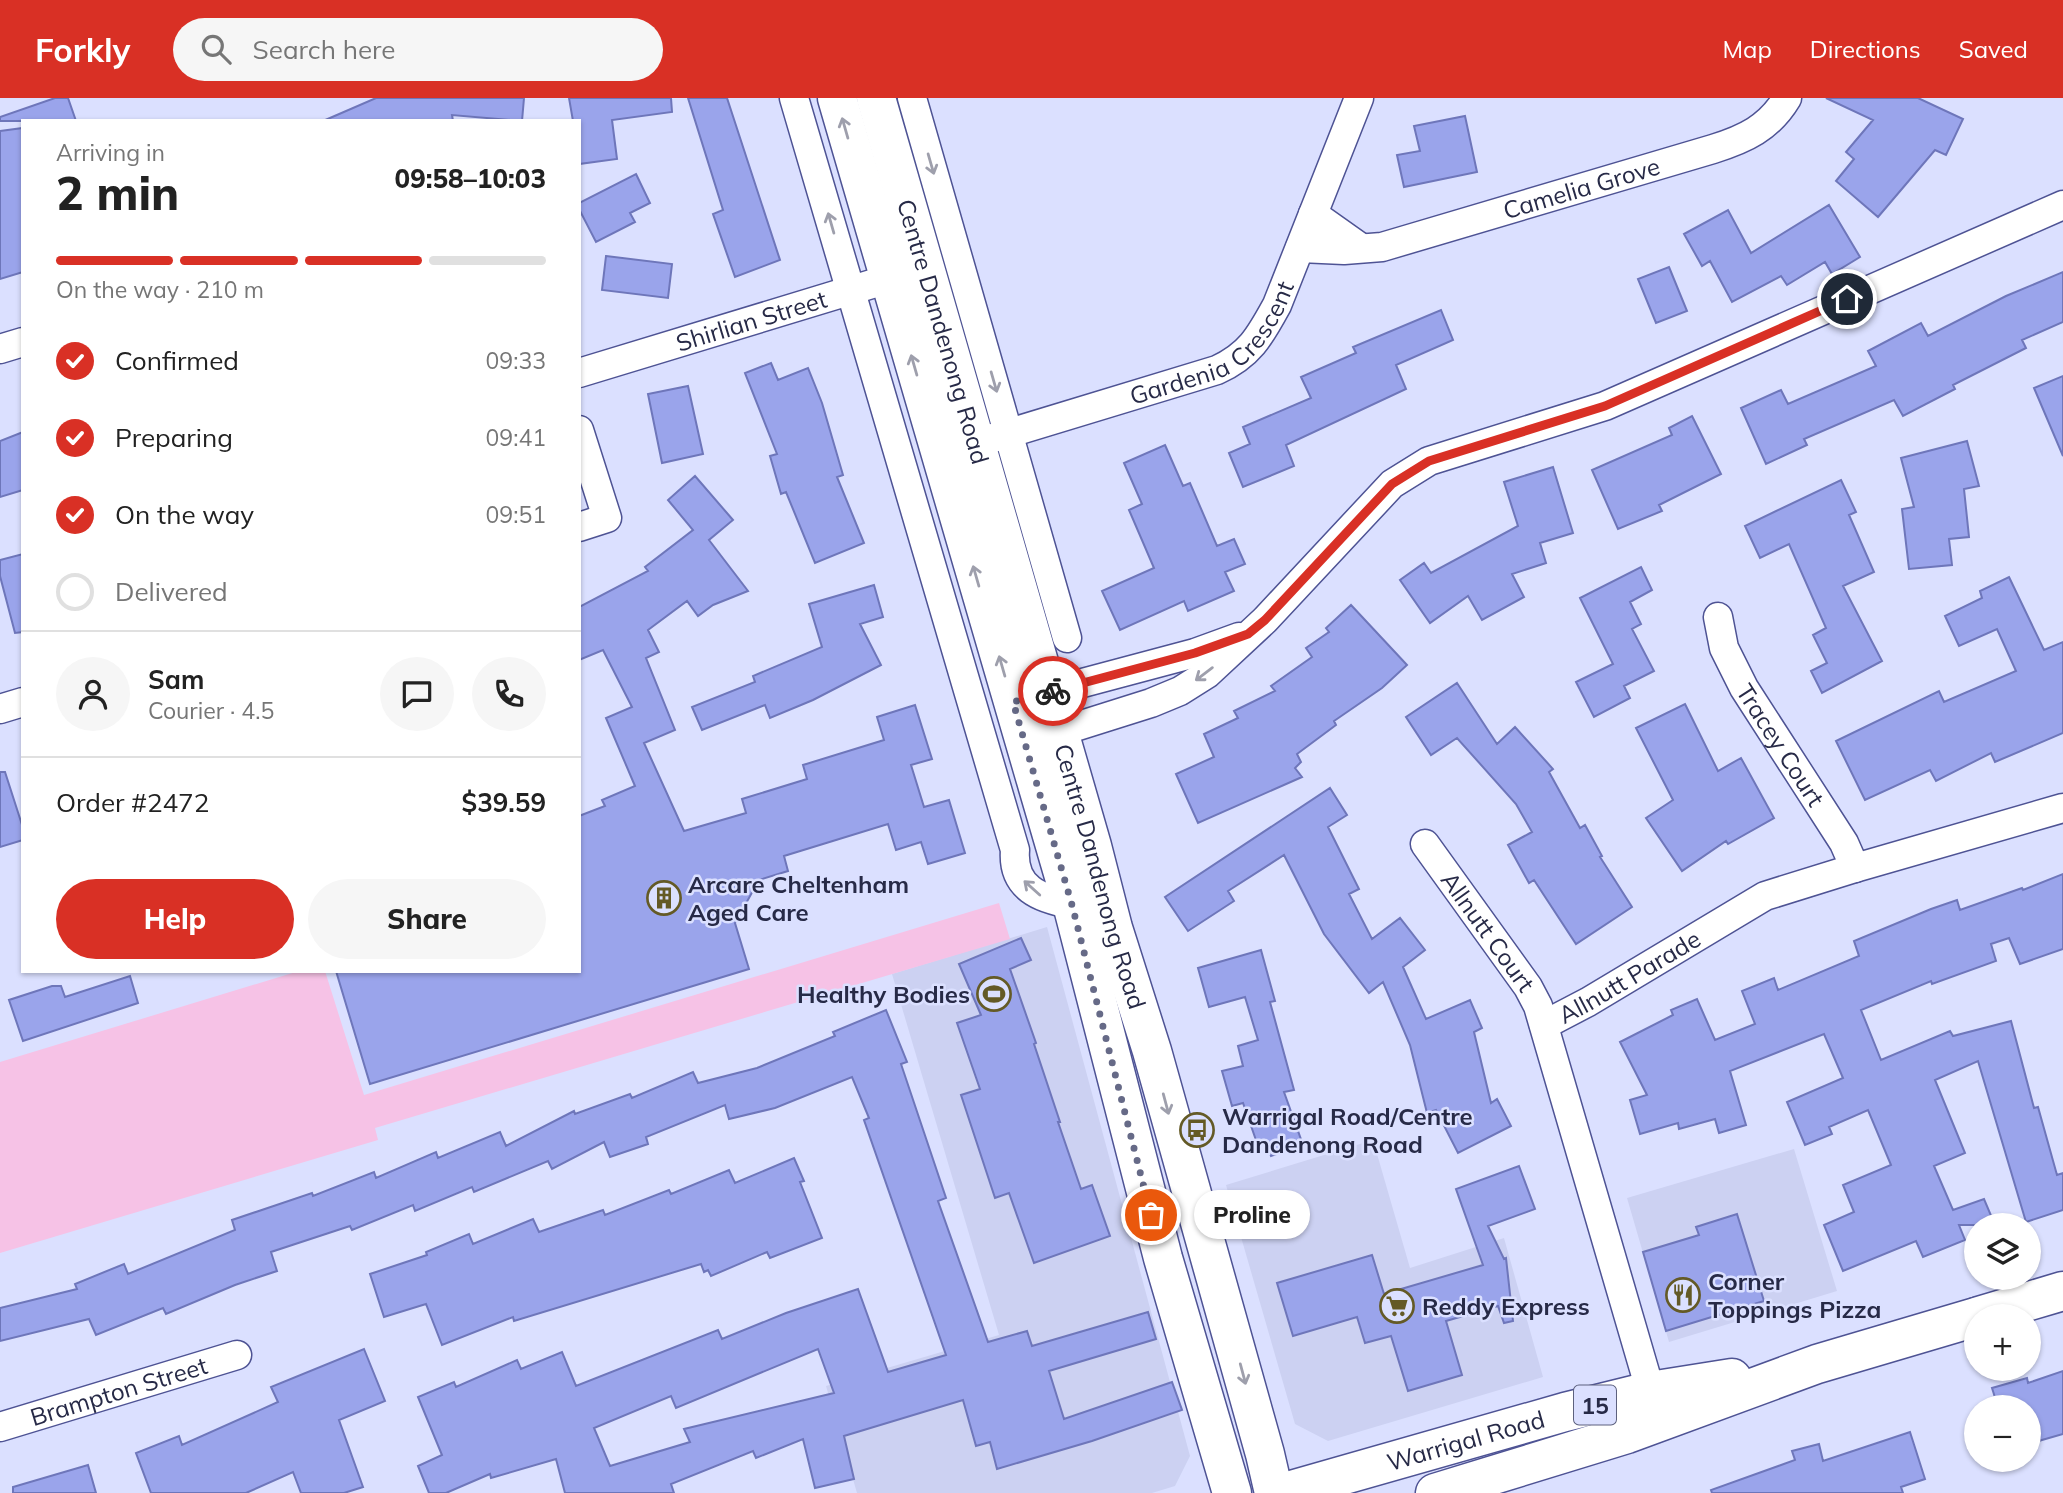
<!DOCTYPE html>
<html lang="en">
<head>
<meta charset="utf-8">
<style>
  :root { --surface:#fff; --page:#f6f6f6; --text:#222; --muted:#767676; --line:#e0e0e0; --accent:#d93025 }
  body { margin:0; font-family:Mulish,sans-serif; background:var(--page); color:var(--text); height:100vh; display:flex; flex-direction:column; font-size:26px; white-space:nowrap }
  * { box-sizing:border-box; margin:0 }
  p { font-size:23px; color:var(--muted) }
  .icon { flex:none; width:38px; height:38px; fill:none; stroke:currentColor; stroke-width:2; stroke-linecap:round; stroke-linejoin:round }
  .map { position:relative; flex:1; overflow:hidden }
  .side { position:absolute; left:21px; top:21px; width:560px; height:854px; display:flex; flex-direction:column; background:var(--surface); border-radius:0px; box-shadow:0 2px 5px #0004 }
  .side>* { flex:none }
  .fabs { position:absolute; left:1964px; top:1115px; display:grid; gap:14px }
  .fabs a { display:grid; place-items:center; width:77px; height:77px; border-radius:50%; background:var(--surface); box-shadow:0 2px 5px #0004; font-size:35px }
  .pin { position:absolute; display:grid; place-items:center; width:60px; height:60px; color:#fff; margin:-30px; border:4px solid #fff; border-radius:50%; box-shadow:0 2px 7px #0007 }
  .courier { position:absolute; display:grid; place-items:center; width:70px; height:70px; margin:-35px; border:5px solid #d93025; border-radius:50%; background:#fff; color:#222; box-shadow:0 2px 9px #0007 }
  .bubble { position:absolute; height:49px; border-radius:24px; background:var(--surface); box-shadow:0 2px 5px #0004; font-size:23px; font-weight:800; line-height:49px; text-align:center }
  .summary em { font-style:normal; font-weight:800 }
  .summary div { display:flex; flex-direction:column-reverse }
  .summary { display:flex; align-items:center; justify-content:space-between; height:119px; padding:0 35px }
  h1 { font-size:46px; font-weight:800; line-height:52px }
  .bar { display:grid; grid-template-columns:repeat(4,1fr); gap:10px 7px; align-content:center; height:84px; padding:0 35px }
  .bar i { height:9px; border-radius:5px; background:var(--line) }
  .bar .selected { background:var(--accent) }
  .bar p { grid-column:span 4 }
  .line { display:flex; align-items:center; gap:18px; padding:0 35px; border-top:2px solid var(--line) }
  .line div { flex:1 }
  .round { display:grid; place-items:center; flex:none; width:74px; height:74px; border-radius:37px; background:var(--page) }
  ol { padding:0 35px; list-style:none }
  li { display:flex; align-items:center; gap:21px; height:77px }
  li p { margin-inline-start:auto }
  li .icon { padding:7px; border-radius:50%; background:var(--accent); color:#fff; stroke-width:4 }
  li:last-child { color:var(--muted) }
  li i { width:38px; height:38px; border:4px solid var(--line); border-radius:50% }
  .action { display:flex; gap:14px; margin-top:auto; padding:14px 35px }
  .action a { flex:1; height:80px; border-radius:42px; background:var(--accent); color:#fff; font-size:28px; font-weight:800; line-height:80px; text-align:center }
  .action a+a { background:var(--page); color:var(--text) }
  header { display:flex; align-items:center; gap:42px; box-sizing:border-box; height:98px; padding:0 35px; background:var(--accent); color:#fff }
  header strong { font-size:33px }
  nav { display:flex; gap:38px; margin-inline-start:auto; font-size:24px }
  .search { width:490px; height:63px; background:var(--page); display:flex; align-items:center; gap:18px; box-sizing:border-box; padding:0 24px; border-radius:38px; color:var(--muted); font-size:26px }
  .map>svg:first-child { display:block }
  .built { fill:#ccd1f2 }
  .green { fill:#f6c2e6 }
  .building { fill:#9aa4eb; stroke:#6e76ba; stroke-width:2; fill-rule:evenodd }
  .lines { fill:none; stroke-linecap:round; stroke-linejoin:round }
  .street-casing { stroke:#4e5394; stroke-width:31 }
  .primary-casing { stroke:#4e5394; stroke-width:41 }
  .highway-casing { stroke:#4e5394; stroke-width:41 }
  .street { stroke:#fff; stroke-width:28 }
  .primary { stroke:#fff; stroke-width:38 }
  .highway { stroke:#fff; stroke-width:38 }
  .oneway { stroke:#9e9fac }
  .done { stroke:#666a87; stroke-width:7; stroke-dasharray:0 12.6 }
  .route { stroke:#d93025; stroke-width:9 }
  .labels { text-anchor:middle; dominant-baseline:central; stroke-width:5; stroke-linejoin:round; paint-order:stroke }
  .shield { fill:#dbe0ff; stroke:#5d617e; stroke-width:2 }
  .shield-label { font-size:23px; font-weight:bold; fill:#272a47 }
  .street-label { font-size:24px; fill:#272a47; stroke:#dbe0ff }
  .poi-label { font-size:24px; font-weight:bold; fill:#272a47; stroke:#dbe0ff; text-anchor:start }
</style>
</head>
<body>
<header>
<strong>Forkly</strong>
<div class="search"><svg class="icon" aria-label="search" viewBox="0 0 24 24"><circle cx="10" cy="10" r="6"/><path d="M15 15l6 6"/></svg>Search here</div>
<nav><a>Map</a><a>Directions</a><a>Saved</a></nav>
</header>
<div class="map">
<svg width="2063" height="1395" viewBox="0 0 2063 1395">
  <rect width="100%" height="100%" fill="#dbe0ff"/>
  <path class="built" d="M1047,829l143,529 -15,30 -23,7h-295l-31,-107 173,-51 -107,-361z
    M1373,1042l37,128 94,-30 39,139 -215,64 -33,-17 -69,-239z
    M1794,1051l43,142 -168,51 -42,-144z"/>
  <path class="green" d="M999,805l11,36 -635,189 3,12 -378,113v-191l299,-91h26l39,124z"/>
  <path class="building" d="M55,0h13l8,23h-76v-4z
    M376,0h148l-2,23 -70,-6 1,6h-130z
    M569,0h102l1,14 -60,8 5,39 -38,5v-43h-6z
    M688,0h39l53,162 -45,17 -22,-63 10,-4z
    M1826,0h92l45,21 -17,36 -11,-5 -57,67 -42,-36 18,-22 -8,-7 27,-32z
    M1465,18l12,56 -73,15 -7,-32 23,-4 -6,-25z
    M23,30v144l-23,7v-148z
    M636,76l14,29 -20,10 5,9 -39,20 -17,-33v-6z
    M1829,107l31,52 -28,17 -7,-12 -38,23 -6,-9 -49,26 -22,-41 -8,5 -18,-32 44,-24 23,43z
    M606,158l66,8 -4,34 -66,-8z
    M1669,169l18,44 -31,12 -18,-44z
    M2063,174v50l-41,18 4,8 -73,37 2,4 -52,27 -9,-16 -90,39 3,6 -41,19 -25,-56 40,-18 7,14 88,-38 -8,-15 53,-28 7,13 78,-40z
    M1441,212l12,30 -57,25 10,24 -120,56 8,21 -51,21 -14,-34 21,-9 -7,-17 68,-29 -10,-21 55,-24 -3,-6z
    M771,265l7,17 30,-12 14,35 21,72 -6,2 27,66 -49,20 -29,-71 -5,2 -11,-38 7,-2 -32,-81z
    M2063,278v80l-29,-68z
    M688,288l15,68 -41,9 -14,-69z
    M1692,318l29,58 -62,31 3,6 -44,18 -26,-59 80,-35 -3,-7z
    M23,334v58l-23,7v-56z
    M1967,343l12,45 -15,3 5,48 -20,2 3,26 -43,4 -7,-60 12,-2 -13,-49z
    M1165,347l18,41 7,-3 27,63 17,-7 11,25 -20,8 9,19 -46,20 -4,-10 -64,29 -18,-39 52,-23 -25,-58 13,-6 -18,-41z
    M1553,369l20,66 -33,10 6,20 -34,11 12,23 -42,23 -14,-24 -38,27 -30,-43 24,-17 7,10 87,-47 -14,-44z
    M695,378l38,44 -24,20 39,51 -35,14 -15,11 -11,-15 -39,29 11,22 -13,6 29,72 -31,13 40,88 62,-18 -4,-14 65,-20 -4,-14 81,-25 -7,-23 38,-12 17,54 -21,6 13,42 25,-7 16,53 -37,11 -7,-22 -25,8 -8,-26 -104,32 4,15 -29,9 -24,43 14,46 -379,115 -34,-113h243v-155l26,-10 -3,-6 33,-14 -29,-68 26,-11 -29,-57 -24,10v-53l69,-36 -3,-4 48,-37 -25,-30z
    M1841,382l15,32 -7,3 25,57 -31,14 39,75 -60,32 -11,-22 16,-8 -14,-28 13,-7 -37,-84 -29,14 -15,-32z
    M23,456v78l-8,1 -15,-57v-16z
    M1641,469l11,23 -22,12 11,22 -9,5 22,42 -30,15 6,12 -36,19 -18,-35 37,-18 -33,-66z
    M2009,479l35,73 19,-8v91l-68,29 -4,-9 -55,28 -6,-11 -65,30 -29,-59 103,-50 5,11 72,-31 -19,-42 -38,17 -14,-30 37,-18 -2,-7z
    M874,487l9,32 -23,7 21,41 -68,35 -43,18 -5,-13 -63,25 -10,-23 63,-25 -2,-6 69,-29 -13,-43z
    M1351,507l56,60 -25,23 -48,33 2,4 -39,29 4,8 -6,6 7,9 -104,46 -22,-49 38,-17 -10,-23 34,-16 -4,-7 41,-20 -4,-5 41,-29 -6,-9 23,-16 -3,-4z
    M1457,585l40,61 18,-17 38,42 -4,3 31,56 5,-3 17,31 -2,1 32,50 -56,37 -42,-64 -5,3 -21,-38 24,-13 -16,-28 -59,-66 -26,17 -25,-38z
    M1685,606l33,67 23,-13 33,60 -46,26 -2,-3 -44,30 -36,-53 27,-18 -37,-72z
    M0,674h5l18,56v12l-23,7z
    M1330,690l17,27 -19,12 31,62 -10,5 23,45 28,-21 25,32 -22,17 23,52 44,-19 12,28 -8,4 17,71 6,-4 14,27 -53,27 -22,-43 -9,3 -17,-68 -27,-63 -14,11 -45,-59 -40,-79 -56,36 6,10 -46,30 -23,-34z
    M2063,776v75l-43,15 -11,-26 -18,6 5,17 -64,23 -1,-3 -70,29 20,50 69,-29 3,5 58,-15 23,87 4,-1 19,68 6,-2v37l-37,12 -48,-161 -43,19 30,73 -31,13 19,44 31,-11 11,26h-36l6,15 -42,17 -7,-16 -73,30 -19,-46 30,-13 -11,-27 48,-20 -23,-55 -39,17 3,7 -27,11 -18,-43 56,-24 -19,-44 -94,37 16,54 -27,8 -4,-14 -36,10 -1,-6 -38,11 -10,-34 17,-5 -27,-53 53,-27 -2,-5 26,-11 18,41 40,-16 -13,-33 32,-13 4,12 81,-34 -5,-15 77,-32 26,-9 3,10 62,-22 1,2z
    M1021,840l10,22 -21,9 26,74 -2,1 26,78h-2l23,67 11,-4 18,51 -76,27 -25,-70 -14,5 -34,-103 19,-6 -23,-66 24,-8 -22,-51z
    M1261,852l14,51 -5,1 24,88 -10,2 19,53 -32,11 -6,-16 -8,3 -14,-40 -11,3 -10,-35 21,-5 -5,-20 20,-6 -13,-43 -36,10 -11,-39z
    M130,878l8,27 -115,38 -14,-41 43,-14h9l4,11z
    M886,912l21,52 -6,2 45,134 -8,3 50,141 39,-11 5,15 116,-34 8,27 -107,32 15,48 108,-37 10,28 -90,31 -95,28 -7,-27 -14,4 -13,-46 -119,36 10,43 -39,9 -12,-49 -47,19 -3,-7 -82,33 3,9h-109l-9,-34 -65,19 -1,-4 -44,19h-17l-11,-27 24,-11 -24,-58 36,-15 2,5 61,-27 4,9 41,-17 14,34 142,-56 4,9 64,-26 72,-24 30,83 58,-17 -82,-235 5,-2 -17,-41 -77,31 -46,11 -4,-14 -79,32 2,7 -38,13 -6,-15 -52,27 -4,-8 -74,31 -2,-5 -57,24 -2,-6 -61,25 -2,-4 -79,26 6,19 -42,14 -69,29 -3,-6 -67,27 -7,-16 -89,22v-33l77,-19 -2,-5 49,-20 4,10 107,-44 -3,-10 80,-27 1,3 61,-24 2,6 60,-26 2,6 62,-26 6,14 68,-35 1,3 55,-20 2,4 61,-26 5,11 59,-15 78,-32 -2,-4zM818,1251l16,44 -150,36 6,13 -80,24 -16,-38 77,-32 5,12z
    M794,1060l10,23 -4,1 22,56 -52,20 -3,-6 -56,24 -3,-6 -4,2 -3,-8 -187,57 -1,-4 -71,28 -16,-41 -42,13 -14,-43 57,-19 -1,-3 43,-18 4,10 60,-25 6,13 64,-22 2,5 64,-25 2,4 58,-24 6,13z
    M1519,1068l16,43 -47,17 16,33 2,-1 7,63 -9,2 -6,-17 -52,15 16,54 -54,16 -17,-55 -26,7 -8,-26 -64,19 -16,-53 95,-28 12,39 99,-29 -27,-76z
    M1737,1116l27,87 -98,30 -23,-79 56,-17 -3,-8z
    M364,1251l21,52 -46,19 24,67 -19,6h-43l-8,-21 -47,21h-95l-15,-40 43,-17 3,9 96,-43 -7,-15z
    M2063,1273v63l-35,10v-37h-30l-6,-19 35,-10 1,5z
    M1910,1334l15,47 -24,8 2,6h-191l-1,-3 84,-30 -3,-9 27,-7 4,17z
    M88,1367l8,28h-83v-6z"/>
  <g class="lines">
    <g class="street-casing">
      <g id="street">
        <path d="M794,0l221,752c-3,38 25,49 57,54"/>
        <path d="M912,0l155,540"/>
        <path d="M1313,116l48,34"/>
        <path id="s1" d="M1300,150l44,2 38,-3 331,-98c32,-10 56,-21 74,-51"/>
        <path d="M0,251l23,-7"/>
        <path id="s2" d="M579,275l329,-100"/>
        <path d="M579,332l28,88 -28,9"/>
        <path id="s3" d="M957,351l260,-79c33,-15 43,-34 60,-65l82,-207"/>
        <path id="s4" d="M1718,519l6,31 20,40 100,155 11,25"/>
        <path d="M1030,599l165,-44 44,-16"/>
        <path d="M0,611l23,-7"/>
        <path d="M1040,640l111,-35 29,-12 27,-17 58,-54 127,-136 37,-23 176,-55 458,-201"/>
        <path id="s5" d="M1425,746l103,143 10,19 118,404"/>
        <path id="s6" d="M1544,927l44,-23 177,-106 90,-28 208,-60"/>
        <path id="s7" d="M0,1329l237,-72"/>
      </g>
    </g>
    <g class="primary-casing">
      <g id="primary">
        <path d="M837,0l235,806 91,354 69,235"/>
        <path id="s8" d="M876,0l216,748 21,82 39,123 113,403 9,39"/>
      </g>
    </g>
    <g class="highway-casing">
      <g id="highway">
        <path d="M1979,1218l84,-25"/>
        <path id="s9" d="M1281,1395l284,-81 85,-21 82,-13"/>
        <path d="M1435,1395l192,-59 190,-70 159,-47"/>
      </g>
    </g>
    <use href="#street" class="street"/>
    <use href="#primary" class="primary"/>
    <use href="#highway" class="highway"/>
  </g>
  <defs><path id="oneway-shaft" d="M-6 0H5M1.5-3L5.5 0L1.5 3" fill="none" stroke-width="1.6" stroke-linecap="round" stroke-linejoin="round" transform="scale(1.75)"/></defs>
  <g class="oneway">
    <use href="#oneway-shaft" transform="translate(845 30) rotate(-106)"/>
    <use href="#oneway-shaft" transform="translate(931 66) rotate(74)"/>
    <use href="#oneway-shaft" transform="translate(831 125) rotate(-106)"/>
    <use href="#oneway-shaft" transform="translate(914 267) rotate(-106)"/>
    <use href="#oneway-shaft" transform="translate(994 284) rotate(74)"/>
    <use href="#oneway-shaft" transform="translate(976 478) rotate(-106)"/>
    <use href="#oneway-shaft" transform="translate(1002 568) rotate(-106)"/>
    <use href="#oneway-shaft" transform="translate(1204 576) rotate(143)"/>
    <use href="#oneway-shaft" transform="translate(1032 790) rotate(-138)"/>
    <use href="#oneway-shaft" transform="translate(1166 1006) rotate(75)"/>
    <use href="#oneway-shaft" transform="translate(1243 1276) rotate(75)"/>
  </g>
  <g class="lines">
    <path class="done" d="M1053,593l-40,11 59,203 79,310"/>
    <path class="route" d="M1053,593l142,-38 53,-19 17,-14 127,-136 37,-23 176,-55 242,-107"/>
  </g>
  <defs>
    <g id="building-ring" transform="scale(1.75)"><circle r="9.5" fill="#dbe0ff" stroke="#645a26" stroke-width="1.5"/><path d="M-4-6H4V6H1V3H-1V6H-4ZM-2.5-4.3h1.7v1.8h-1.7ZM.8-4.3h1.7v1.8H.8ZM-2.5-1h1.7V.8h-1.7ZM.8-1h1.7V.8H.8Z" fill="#645a26"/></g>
    <g id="stadium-ring" transform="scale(1.75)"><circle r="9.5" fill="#dbe0ff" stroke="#645a26" stroke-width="1.5"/><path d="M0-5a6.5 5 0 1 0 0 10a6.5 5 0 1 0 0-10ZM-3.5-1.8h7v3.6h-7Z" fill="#645a26"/></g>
    <g id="bus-ring" transform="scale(1.75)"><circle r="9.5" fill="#dbe0ff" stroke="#645a26" stroke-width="1.5"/><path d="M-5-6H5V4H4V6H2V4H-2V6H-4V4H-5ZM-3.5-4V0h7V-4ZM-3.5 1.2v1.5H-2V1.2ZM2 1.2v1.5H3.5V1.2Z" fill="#645a26"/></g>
    <g id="restaurant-ring" transform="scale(1.75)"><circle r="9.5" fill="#dbe0ff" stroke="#645a26" stroke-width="1.5"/><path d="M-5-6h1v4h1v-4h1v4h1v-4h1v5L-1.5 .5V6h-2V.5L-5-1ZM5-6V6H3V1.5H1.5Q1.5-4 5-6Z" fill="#645a26"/></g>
    <g id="supermarket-ring" transform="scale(1.75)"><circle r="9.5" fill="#dbe0ff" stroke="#645a26" stroke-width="1.5"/><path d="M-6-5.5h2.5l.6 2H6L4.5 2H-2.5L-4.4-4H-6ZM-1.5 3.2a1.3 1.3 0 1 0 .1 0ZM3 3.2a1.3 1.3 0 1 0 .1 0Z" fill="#645a26"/></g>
  </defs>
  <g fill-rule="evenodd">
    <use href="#building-ring" x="664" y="800"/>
    <use href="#stadium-ring" x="994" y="896"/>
    <use href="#bus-ring" x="1197" y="1032"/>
    <use href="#restaurant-ring" x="1683" y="1197"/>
    <use href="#supermarket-ring" x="1397" y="1208"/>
  </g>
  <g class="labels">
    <rect class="shield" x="1574" y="1287.5" width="42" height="39" rx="5"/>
    <g class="shield-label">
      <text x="1595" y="1307">15</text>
    </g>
    <g class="street-label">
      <text stroke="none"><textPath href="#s1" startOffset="290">Camelia Grove</textPath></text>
      <text stroke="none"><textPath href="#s2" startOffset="180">Shirlian Street</textPath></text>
      <text stroke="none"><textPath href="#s8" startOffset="243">Centre Dandenong Road</textPath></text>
      <text stroke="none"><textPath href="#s3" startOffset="284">Gardenia Crescent</textPath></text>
      <text stroke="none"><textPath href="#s4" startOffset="144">Tracey Court</textPath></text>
      <text stroke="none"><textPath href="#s8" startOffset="810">Centre Dandenong Road</textPath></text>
      <text stroke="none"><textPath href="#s5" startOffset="108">Allnutt Court</textPath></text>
      <text stroke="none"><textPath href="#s6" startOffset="98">Allnutt Parade</textPath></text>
      <text stroke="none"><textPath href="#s7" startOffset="124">Brampton Street</textPath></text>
      <text stroke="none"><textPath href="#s9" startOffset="192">Warrigal Road</textPath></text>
    </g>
    <g class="poi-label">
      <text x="688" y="786">Arcare Cheltenham<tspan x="688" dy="28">Aged Care</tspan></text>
      <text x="970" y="896" text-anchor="end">Healthy Bodies</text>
      <text x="1222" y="1018">Warrigal Road/Centre<tspan x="1222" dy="28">Dandenong Road</tspan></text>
      <text x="1708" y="1183">Corner<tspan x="1708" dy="28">Toppings Pizza</tspan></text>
      <text x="1422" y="1208">Reddy Express</text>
    </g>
  </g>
</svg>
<div class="fabs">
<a><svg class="icon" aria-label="layers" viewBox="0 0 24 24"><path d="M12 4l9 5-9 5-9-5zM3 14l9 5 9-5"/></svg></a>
<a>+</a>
<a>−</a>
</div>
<div class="pin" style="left:1151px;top:1117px;background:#ea580c"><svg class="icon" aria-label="bag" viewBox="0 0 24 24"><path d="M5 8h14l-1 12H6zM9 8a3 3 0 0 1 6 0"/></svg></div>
<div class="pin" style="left:1847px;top:201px;background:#1f2937"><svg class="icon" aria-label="home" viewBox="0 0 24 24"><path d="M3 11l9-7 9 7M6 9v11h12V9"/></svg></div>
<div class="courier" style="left:1053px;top:593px"><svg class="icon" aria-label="bike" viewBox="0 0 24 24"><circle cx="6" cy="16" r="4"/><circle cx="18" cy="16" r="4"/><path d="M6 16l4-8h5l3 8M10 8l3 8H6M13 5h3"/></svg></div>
<div class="bubble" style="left:1194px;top:1092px;width:116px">Proline</div>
<section class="side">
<div class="summary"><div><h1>2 min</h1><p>Arriving in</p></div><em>09:58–10:03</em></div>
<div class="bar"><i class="selected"></i><i class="selected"></i><i class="selected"></i><i></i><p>On the way · 210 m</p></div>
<ol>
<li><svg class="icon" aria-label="check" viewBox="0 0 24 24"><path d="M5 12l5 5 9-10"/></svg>Confirmed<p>09:33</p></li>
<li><svg class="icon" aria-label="check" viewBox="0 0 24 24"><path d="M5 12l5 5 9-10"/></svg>Preparing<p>09:41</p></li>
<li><svg class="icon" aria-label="check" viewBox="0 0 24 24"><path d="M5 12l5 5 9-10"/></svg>On the way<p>09:51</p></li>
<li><i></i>Delivered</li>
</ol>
<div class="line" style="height:126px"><a class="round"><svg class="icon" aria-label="person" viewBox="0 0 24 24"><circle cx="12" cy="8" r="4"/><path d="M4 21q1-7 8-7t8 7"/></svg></a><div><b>Sam</b><p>Courier · 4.5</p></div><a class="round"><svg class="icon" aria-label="chat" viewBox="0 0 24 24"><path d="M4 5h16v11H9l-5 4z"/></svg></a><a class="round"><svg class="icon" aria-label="phone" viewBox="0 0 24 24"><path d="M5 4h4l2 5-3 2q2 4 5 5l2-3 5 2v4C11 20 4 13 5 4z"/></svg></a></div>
<div class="line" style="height:91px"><div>Order #2472</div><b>$39.59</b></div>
<div class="action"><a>Help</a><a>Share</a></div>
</section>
</div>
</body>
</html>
